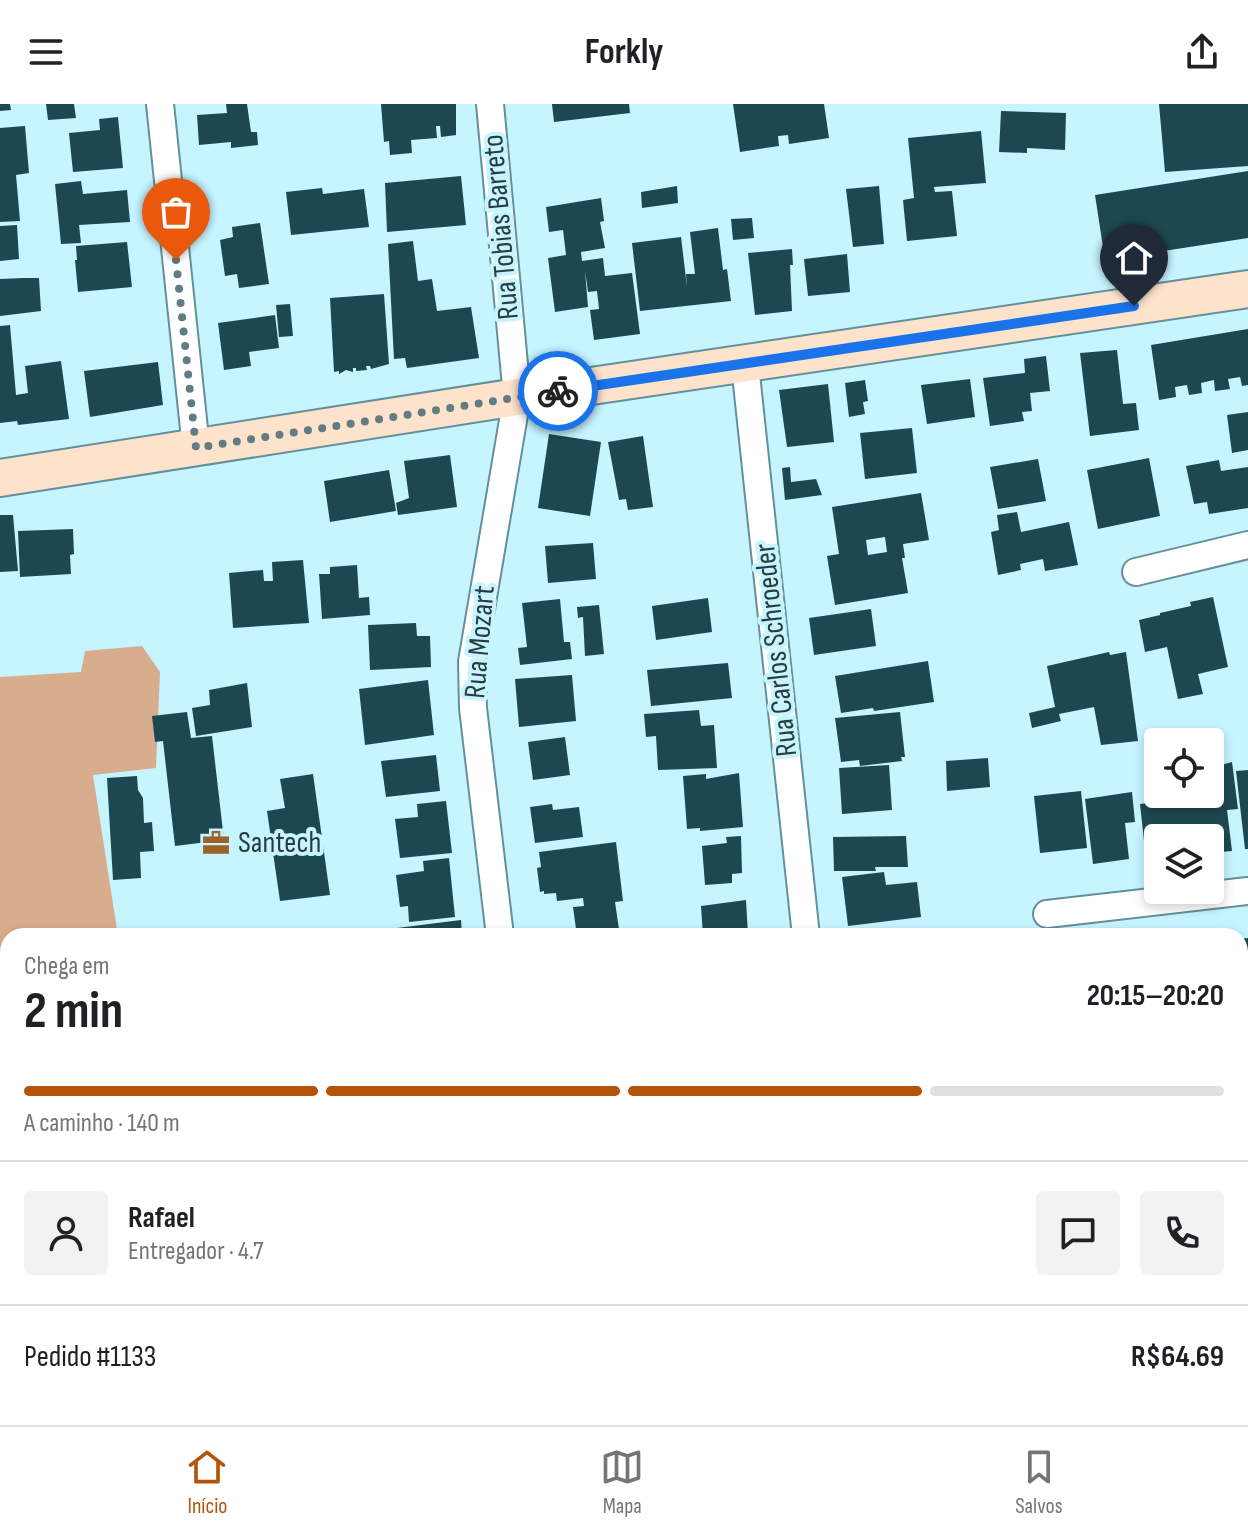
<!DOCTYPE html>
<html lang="pt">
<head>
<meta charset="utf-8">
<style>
  :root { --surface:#fff; --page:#f2f2f2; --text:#202124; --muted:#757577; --line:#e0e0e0; --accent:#b45309 }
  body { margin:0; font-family:"Sofia Sans Condensed",sans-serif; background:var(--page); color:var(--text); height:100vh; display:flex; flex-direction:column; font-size:30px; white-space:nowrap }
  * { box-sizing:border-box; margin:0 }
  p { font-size:26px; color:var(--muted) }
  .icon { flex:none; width:44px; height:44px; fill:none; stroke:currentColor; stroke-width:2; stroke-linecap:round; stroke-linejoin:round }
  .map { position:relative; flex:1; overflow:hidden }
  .details { position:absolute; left:0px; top:824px; width:1248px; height:498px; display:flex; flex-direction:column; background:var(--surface); border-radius:24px 24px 0 0; box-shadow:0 4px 12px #0003 }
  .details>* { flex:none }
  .buttons { position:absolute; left:1144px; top:624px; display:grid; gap:16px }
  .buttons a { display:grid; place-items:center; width:80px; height:80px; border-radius:8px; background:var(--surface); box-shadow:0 4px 12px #0003; font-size:40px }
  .pin { position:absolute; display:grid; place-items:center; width:68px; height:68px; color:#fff; margin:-82px -34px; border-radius:50% 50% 50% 0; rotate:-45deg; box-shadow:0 0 8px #0007 }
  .pin .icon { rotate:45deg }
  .courier { position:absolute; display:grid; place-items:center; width:80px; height:80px; margin:-40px; border:6px solid #1a73e8; border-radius:50%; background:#fff; color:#222; box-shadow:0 2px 10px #0007 }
  .summary em { font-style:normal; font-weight:700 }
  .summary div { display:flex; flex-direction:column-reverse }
  .summary { display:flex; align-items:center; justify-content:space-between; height:136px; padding:0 24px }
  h1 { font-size:52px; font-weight:700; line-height:60px }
  .bar { display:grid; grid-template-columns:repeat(4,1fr); gap:12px 8px; align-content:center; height:96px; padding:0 24px }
  .bar i { height:10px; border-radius:6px; background:var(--line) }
  .bar .current { background:var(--accent) }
  .bar p { grid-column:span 4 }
  .line { display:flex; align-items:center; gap:20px; padding:0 24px; border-top:2px solid var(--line) }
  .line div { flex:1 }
  .round { display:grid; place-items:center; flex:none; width:84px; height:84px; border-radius:8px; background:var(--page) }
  header { display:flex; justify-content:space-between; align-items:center; height:104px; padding:0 24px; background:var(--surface); font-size:36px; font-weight:700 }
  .menu { display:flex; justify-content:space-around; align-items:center; height:112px; border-top:2px solid var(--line); background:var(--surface); font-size:22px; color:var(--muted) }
  .menu a { display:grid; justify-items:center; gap:4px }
  .menu .current { color:var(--accent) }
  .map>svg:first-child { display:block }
  .forest { fill:#d8ad8d }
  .building { fill:#1e4851; fill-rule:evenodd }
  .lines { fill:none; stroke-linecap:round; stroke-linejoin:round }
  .street-casing { stroke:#65909a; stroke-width:30 }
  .secondary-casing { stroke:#65909a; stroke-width:40 }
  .street { stroke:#fff; stroke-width:26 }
  .secondary { stroke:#fee3cc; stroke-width:36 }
  .done { stroke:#617c83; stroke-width:8; stroke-dasharray:0 14.4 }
  .route { stroke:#1a73e8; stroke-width:10 }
  .labels { text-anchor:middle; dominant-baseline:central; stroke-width:8; stroke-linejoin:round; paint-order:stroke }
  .street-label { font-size:30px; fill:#2a3c40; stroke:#c6f4ff }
  .poi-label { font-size:30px; fill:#2a3c40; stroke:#c6f4ff; text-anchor:start }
</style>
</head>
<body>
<header><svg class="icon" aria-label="menu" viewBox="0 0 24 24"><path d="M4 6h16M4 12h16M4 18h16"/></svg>Forkly<svg class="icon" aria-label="share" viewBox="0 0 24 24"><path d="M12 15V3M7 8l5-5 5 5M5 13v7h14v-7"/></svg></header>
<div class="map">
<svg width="1248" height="1321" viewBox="0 0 1248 1321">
  <rect width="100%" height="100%" fill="#c6f4ff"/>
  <path class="forest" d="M142,542l18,26 -4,96 -63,7 25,161h-110v76l-8,4v-339l81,-5 4,-21z"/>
  <path class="building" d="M0,0h10l1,6 -11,1z
    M46,0h28l2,14 -28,2z
    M226,0h21l4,28h6l1,13 -27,3v-6l-32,3 -2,-30 30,-2z
    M381,0h75v31l-15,2 -1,-11h-4l1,12 -26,2 1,13 -22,2 -1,-14 -5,1z
    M552,0h77l1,9 -76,9z
    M733,0h91l5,34 -40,6 -1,-9 -10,1 1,10 -39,6z
    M1159,0h89v62l-83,6z
    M1001,7l65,2 -1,37 -38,-2v5l-28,-1z
    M118,13l5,51 -50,4 -4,-39 31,-3 -1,-11z
    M25,22l4,47 -13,2 4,46 -20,1v-94z
    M981,27l5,52 -52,4 1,5 17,-1 5,45 -50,5 -4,-41 11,-2 -6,-60z
    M1248,67v67l-143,22 -10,-65z
    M461,72l5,49 -79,7 -2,-49z
    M81,77l2,13 44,-4 3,32 -51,3 2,18 -20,1 -6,-60z
    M677,82l1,17 -36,5 -1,-16z
    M879,82l5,58 -31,3 -7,-58z
    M322,84l1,6 41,-5 5,38 -78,8 -5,-43z
    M601,94l3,23 -4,1 5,26 -24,4 1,9 21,-3 2,18 27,-3 8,61 -46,6 -4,-30 9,-1 -2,-18 -9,1 -3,-22 3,37 -33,5 -7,-54 18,-3 -3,-25 -14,2 -3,-25z
    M752,114l2,20 -21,2 -2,-21z
    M260,119l9,61 -30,4 -2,-14 -12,2 -5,-36 13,-3 -1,-10z
    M17,121l2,34 -19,2v-35z
    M718,124l5,42 4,-1 4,32 -91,10 -8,-68 49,-6 6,50 -1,-13h9l-5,-42z
    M413,137l5,40 14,-2 5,32 34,-4 8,51 -72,10 -2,-10 -11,1 -6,-115z
    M127,138l5,45 -54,5 -3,-32h2l-1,-14z
    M792,145l1,16h-3l2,46 -37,4 -7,-62z
    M847,150l3,38 -42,4 -4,-37z
    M23,174h16l2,33 -41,5v-37z
    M384,190l5,70 -18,5 -1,-3h-4l1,4 -11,1v-3h-3v4l-7,-2 -7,4v-3l-5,1 -4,-74z
    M290,200l3,32 -14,1 -3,-32z
    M275,211l4,33 -30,4 2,14 -27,4 -6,-47z
    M10,221l6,70 12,-2 -3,-27 36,-5 8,58 -51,6 -1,-4 -17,2v-97z
    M1248,225v56l-6,1 -2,-9 -12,2 2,10 -15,2 -1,-11 -13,3 1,10 -13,2 -2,-10 -12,2 1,10 -17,3 -8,-55z
    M1117,246l6,54 13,-1 3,27 -49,6 -10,-83z
    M1046,252l4,35 -20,2 2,18 -10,1 2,9 -34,5 -7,-48 42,-5 -1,-14z
    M158,258l5,43 -73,12 -6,-46z
    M970,275l5,38 -48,7 -6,-39z
    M865,276l3,21 -5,1 2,12 -16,3 -4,-34z
    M828,280l6,58 -47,5 -8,-57z
    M1248,308v38l-16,3 -5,-38z
    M912,324l5,45 -52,6 -5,-46z
    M549,330l52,8 -11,74 -52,-8z
    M643,332l10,71 -25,3 -2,-11 -7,1 -11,-58z
    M450,351l7,52 -59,8 -2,-12 13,-5 -5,-37z
    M1149,354l11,58 -62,13 -11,-59z
    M1038,355l8,42 -48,8 -8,-42z
    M1219,356l2,11 27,-4v41l-39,6 -2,-12 -13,2 -8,-38z
    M790,363l1,15 25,-3 6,16 -37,5 -3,-32z
    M389,366l7,41 -66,11 -6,-41z
    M921,389l8,47 -26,4 2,14h-3l6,35 -73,12 -8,-49 12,-2 -7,-47zM885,433l2,15 -19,3 -2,-15z
    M1017,408l4,20 48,-10 9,43 -33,6 -2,-12 -23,5 1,6 -23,5 -7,-43 8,-2 -2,-15z
    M0,411h13l5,56 -18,1z
    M73,425l1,25 -4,1 1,19 -51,3 -2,-46z
    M593,439l3,36 -48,4 -3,-37z
    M303,456l6,63 -76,5 -4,-55 34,-3 1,11h9l-1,-19z
    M357,461l2,33 10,-1 1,18 -48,4 -3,-45h11v-7z
    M1213,493l15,70 -30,7 5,20 -25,5 -11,-52 -22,5 -6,-32 21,-5v-2l31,-7 -1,-4z
    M708,494l4,34 -56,8 -4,-34z
    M560,495l4,43h6l2,17 -52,6 -2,-17 9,-1 -5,-44z
    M599,501l5,49 -19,2 -2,-39 -5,1 -1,-11z
    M871,505l5,37 -62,9 -5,-37z
    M416,519l1,13h13l1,31 -61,3 -2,-45z
    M1109,548l1,3 16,-3 12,89 -37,4 -7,-38 -35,7 2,7 -29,7 -3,-15 26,-6 -8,-41z
    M928,557l6,41 -60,9 -1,-3 -32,5 -6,-37z
    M728,559l4,35 -81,8 -4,-36z
    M572,571l4,46 -57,6 -4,-48z
    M428,576l6,55 -69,10 -6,-56z
    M247,579l5,44 -56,9 -4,-28 18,-3 -1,-15z
    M699,606l2,16 13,-1 3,43 -59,2 -2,-34 -10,1 -2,-23z
    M187,608l4,26 21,-2 12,104 -49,6 -12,-105 -8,1 -3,-26z
    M900,608l5,45h-4l1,4 -42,5 -1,-6 -18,2 -6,-44z
    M565,633l5,38 -37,5 -5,-38z
    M436,651l4,36 -54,6 -5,-36z
    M988,654l2,29 -43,4 -1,-30z
    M1232,658l6,47 -11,1 5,41 -22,2v-15h-52v20l-12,1 -6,-55 45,-5v-5h25v-26z
    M889,661l3,45 -50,4 -3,-46z
    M1248,666v79h-3l-9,-78z
    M739,669l4,54 -43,4v-3l-13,1 -4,-53 23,-2v5z
    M313,670l17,121 -50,6 -13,-90 18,-3 -5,-29z
    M137,672l1,14 5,8 1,25 8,-1 2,29 -14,1 1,26 -28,2 -6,-102z
    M1081,687l6,57 -47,5 -6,-57z
    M1132,688l3,30 -10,1 4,36 -36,5 -8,-65z
    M446,697l6,52 -52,5 -5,-39 23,-2 -1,-13z
    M552,700l1,6 26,-3 4,30 -48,6 -5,-36z
    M741,732l1,37 -10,1v9l-27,2 -3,-39 25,-3 -1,-6z
    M906,732l2,31h-33l1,4h-42l-1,-34z
    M616,738l7,59 -8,1 5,34h-43l-4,-29 11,-1 -1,-8 -26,3 -1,-8 -12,1v-3l-4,1 -3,-24 4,-1 -2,-15z
    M449,754l6,59 -46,5 -1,-16 -8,1 -4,-32 28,-4 -1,-10z
    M884,768l2,13 31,-3 4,35 -73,9 -6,-49z
    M746,796l2,35 -45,1 -2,-30z
    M461,816l1,16h-80l-1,-6z
    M1248,834v43l-8,1v-43z
    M1240,892h8v49l-8,1z
    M1248,1250v17l-8,2v-18z
    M431,1314h84l1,7h-65v-3h-19z
    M594,1314h58v2l-57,5z
    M753,1314h59v7h-58z
    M1151,1314h72l1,7h-72z"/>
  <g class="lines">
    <g class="street-casing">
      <path id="street" d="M160,0l36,344
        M490,0l27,293 -45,265 1,46 27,228
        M745,261l61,571
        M1136,468l112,-27
        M1047,810l201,-23
        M0,953l8,-3
        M1240,1029l8,-1
        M0,1136l8,-3
        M1240,1206l8,-2
        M216,1314l1,7
        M552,1314v7
        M857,1314l1,7"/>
    </g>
    <g class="secondary-casing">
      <path id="secondary" d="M0,374l517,-81 731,-108"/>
    </g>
    <use href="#street" class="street"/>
    <use href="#secondary" class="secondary"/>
  </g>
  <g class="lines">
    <path class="done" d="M176,156l20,188 362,-57"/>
    <path class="route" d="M558,287l576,-85"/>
  </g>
  <defs>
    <g id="office-bare" transform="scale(2.16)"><path d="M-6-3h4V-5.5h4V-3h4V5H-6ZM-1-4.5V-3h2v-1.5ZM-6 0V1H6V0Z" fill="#a06029" stroke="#c6f4ff" stroke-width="2.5" paint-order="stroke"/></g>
  </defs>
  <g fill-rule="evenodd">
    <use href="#office-bare" x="216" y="739"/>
  </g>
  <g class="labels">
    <g class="street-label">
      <text transform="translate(501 123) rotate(-95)">Rua Tobias Barreto</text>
      <text transform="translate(480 538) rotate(-85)">Rua Mozart</text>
      <text transform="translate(776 546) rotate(-96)">Rua Carlos Schroeder</text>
    </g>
    <g class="poi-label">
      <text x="238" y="739">Santech</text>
    </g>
  </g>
</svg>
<div class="buttons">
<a><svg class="icon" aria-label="locate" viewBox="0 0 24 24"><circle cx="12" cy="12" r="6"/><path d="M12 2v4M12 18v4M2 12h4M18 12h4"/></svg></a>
<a><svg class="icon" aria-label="layers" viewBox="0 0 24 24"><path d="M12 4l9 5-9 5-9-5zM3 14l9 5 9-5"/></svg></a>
</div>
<div class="pin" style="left:176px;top:156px;background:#ea580c"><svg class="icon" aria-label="bag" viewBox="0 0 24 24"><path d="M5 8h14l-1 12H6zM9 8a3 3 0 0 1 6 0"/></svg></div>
<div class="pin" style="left:1134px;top:202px;background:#1f2937"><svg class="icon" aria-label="home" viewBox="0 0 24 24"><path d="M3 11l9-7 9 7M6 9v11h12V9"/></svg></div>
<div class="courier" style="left:558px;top:287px"><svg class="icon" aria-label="bike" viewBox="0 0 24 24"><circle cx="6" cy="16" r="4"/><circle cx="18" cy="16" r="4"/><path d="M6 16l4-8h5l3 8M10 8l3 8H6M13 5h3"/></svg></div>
<section class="details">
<div class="summary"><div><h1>2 min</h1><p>Chega em</p></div><em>20:15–20:20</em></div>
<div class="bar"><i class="current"></i><i class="current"></i><i class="current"></i><i></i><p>A caminho · 140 m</p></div>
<div class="line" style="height:144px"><a class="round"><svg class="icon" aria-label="person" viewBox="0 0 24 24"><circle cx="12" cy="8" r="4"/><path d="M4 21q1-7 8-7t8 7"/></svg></a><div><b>Rafael</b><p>Entregador · 4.7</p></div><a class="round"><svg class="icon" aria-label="chat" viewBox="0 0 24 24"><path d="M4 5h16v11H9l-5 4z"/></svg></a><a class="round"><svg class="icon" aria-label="phone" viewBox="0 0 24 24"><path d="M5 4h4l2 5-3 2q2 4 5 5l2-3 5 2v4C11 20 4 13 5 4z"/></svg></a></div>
<div class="line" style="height:104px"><div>Pedido #1133</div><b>R$64.69</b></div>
</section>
</div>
<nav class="menu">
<a class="current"><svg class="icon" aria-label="home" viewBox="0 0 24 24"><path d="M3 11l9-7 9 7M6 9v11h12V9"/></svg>Início</a>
<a><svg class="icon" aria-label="map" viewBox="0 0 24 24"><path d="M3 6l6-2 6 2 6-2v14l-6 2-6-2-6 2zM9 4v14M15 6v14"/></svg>Mapa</a>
<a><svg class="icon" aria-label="saved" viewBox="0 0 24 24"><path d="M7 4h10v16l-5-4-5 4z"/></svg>Salvos</a>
</nav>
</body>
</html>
